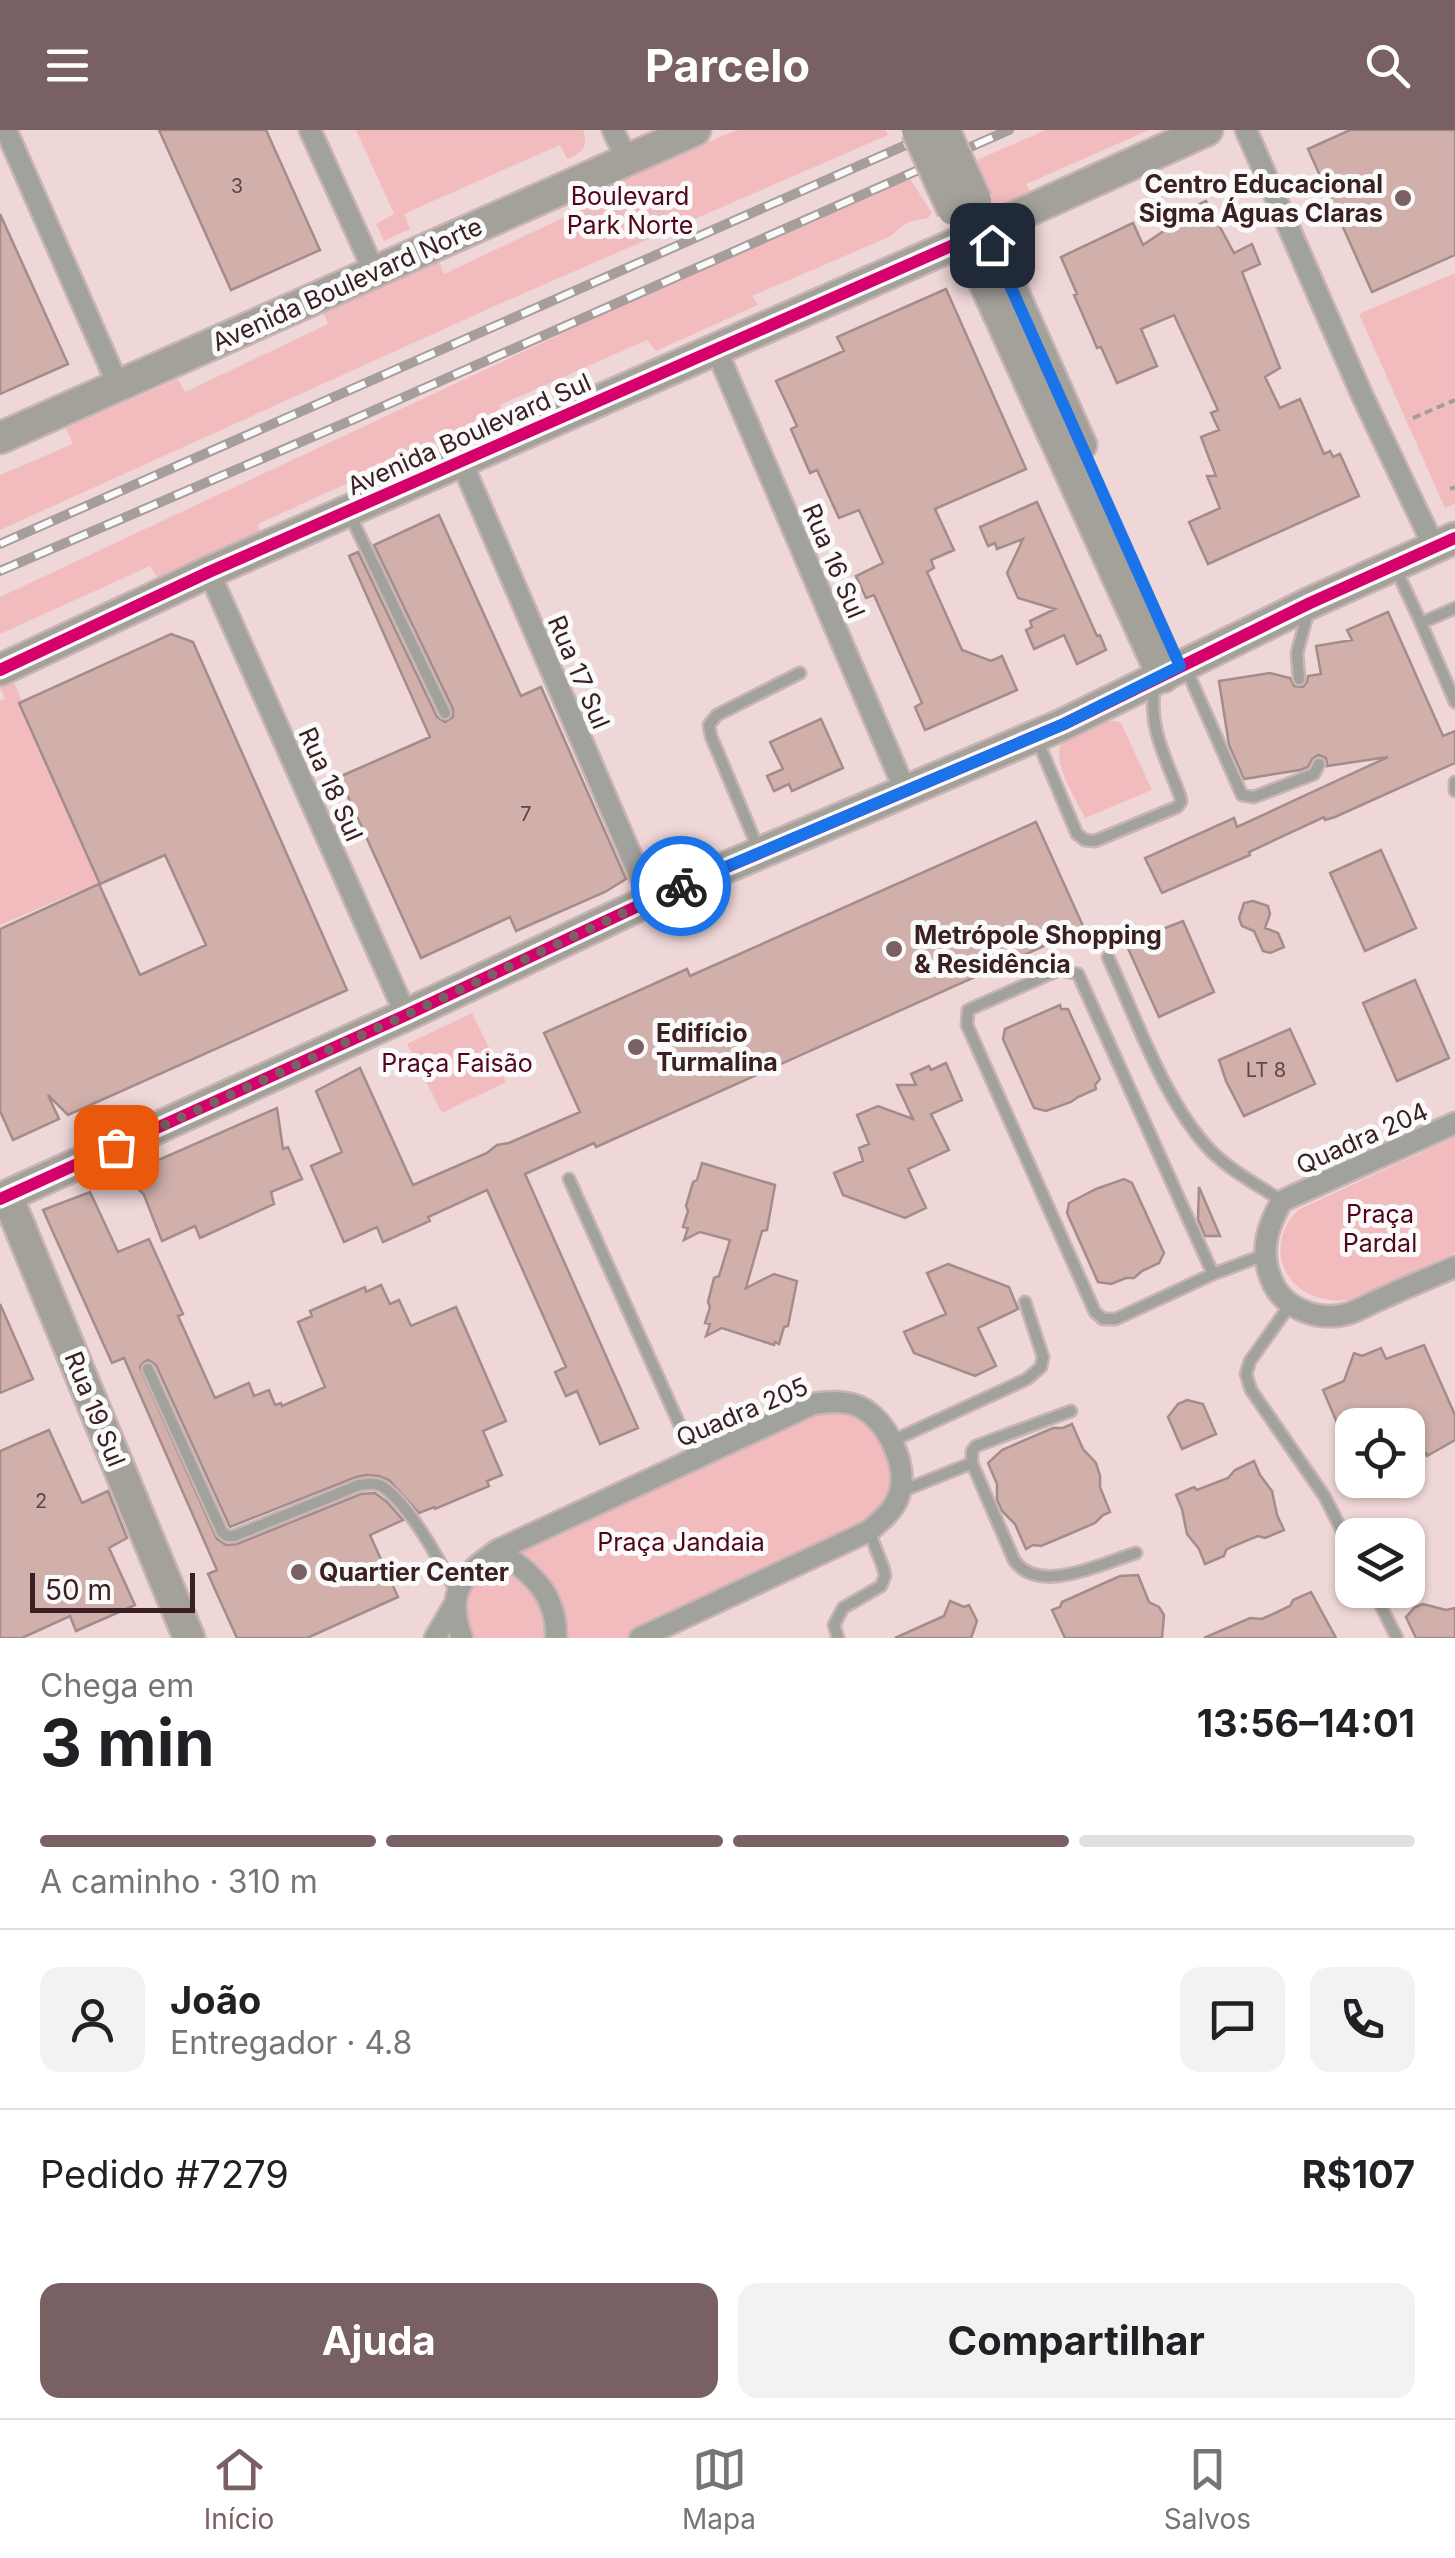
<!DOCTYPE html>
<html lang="pt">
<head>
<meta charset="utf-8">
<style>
  :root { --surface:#fff; --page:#f2f2f2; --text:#202124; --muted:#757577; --line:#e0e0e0; --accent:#796062 }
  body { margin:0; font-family:Inter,sans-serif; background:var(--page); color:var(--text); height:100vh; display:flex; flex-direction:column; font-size:38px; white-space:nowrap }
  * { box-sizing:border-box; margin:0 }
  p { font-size:32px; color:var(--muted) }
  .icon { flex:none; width:55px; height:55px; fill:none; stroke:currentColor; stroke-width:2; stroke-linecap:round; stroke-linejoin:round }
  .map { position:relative; height:1508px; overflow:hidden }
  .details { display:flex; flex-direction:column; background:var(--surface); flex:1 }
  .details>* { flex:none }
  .tools { position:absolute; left:1335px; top:1278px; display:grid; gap:20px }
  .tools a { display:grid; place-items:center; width:90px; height:90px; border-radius:20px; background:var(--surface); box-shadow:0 2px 8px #0004; font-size:50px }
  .scale { position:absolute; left:30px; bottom:25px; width:165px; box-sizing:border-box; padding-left:10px; border:5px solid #3a2022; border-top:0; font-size:28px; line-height:35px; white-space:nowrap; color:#3a2022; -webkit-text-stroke:8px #fafafa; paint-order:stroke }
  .pin { position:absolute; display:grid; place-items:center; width:85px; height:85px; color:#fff; margin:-42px; border-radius:20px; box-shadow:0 5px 15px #0006 }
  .courier { position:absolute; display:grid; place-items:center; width:100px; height:100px; margin:-50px; border:8px solid #1a73e8; border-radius:50%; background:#fff; color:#222; box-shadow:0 2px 12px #0007 }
  .headline em { font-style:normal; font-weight:700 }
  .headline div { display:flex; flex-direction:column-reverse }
  .headline { display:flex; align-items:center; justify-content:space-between; height:170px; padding:0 40px }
  h1 { font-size:65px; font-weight:700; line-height:75px }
  .bar { display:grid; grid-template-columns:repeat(4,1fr); gap:15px 10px; align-content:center; height:120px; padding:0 40px }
  .bar i { height:12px; border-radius:8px; background:var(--line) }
  .bar .on { background:var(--accent) }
  .bar p { grid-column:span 4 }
  .line { display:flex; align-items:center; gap:25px; padding:0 40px; border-top:2px solid var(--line) }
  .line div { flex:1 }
  .round { display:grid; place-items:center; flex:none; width:105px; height:105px; border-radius:20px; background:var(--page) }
  .cta { display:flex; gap:20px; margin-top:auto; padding:20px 40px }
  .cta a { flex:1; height:115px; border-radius:20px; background:var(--accent); color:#fff; font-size:40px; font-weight:700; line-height:115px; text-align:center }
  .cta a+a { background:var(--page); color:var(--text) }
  header { display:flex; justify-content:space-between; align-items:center; height:130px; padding:0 40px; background:var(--accent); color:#fff; font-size:45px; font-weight:700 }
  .dock { display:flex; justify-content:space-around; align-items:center; height:140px; border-top:2px solid var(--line); background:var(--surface); font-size:28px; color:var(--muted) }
  .dock a { display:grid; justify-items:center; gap:5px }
  .dock .on { color:var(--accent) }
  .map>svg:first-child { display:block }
  .green { fill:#f2bcbf }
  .building { fill:#d1b0ac; stroke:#a38c8a; stroke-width:2.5 }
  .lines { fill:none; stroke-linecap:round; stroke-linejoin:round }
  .lane-casing { stroke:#c9b4b5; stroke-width:15 }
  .street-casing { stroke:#c9b4b5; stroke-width:25 }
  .secondary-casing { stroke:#c9b4b5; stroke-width:35 }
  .path { stroke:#a29d9a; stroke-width:4; stroke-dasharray:8 5; stroke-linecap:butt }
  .lane { stroke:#a2a29c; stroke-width:10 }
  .street { stroke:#a2a29c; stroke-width:20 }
  .secondary { stroke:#a3a19a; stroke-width:30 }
  .rail-casing { stroke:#a59e9b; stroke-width:10 }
  .rail { stroke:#fafafa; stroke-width:6; stroke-dasharray:19; stroke-linecap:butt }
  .secondary-bridge-casing { stroke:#c9b4b5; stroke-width:35; stroke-linecap:butt }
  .secondary-bridge { stroke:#a3a19a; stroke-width:30 }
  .cycleway-casing { stroke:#fafafa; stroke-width:19 }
  .cycleway { stroke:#d6006c; stroke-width:12 }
  .done { stroke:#796062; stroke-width:10; stroke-dasharray:0 18 }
  .route { stroke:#1a73e8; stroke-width:12 }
  .poi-dot { fill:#796062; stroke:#fafafa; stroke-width:4 }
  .labels { text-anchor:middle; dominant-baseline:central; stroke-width:10; stroke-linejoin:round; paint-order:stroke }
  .number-label { font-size:20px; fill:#604444 }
  .poi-label { font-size:25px; font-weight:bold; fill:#3a2022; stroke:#fafafa; text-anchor:start }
  .park-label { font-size:25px; fill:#520619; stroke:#fafafa }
  .street-label { font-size:25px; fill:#3a2022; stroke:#fafafa }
</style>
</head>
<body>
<header><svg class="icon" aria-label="menu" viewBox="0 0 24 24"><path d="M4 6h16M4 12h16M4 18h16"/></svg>Parcelo<svg class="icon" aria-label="search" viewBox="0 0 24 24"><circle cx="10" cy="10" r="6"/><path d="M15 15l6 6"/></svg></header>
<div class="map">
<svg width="1455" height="1508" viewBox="0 0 1455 1508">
  <rect width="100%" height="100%" fill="#efd7d8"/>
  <path class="green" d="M356,0h227c6,17 -1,23 -16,29l-7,-14 -156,69 6,15 -26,12 -8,-17 18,-10z
    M737,0h149l2,5 -382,166 -506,229v-55l73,-31 -7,-16 112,-49 7,13 143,-68 -6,-14 117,-49 5,13 142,-67 -6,-13z
    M1046,0h103l-123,54 8,15 -38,9 -10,-7 -12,-34 5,-8z
    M910,49l22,34 -4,5 -20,4 -19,15 -137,59 6,9 -102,46 -9,-11 -147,65 4,15 -105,49 -7,-6 -134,61 2,9 -103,44 -7,-11 -150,68v-37l610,-286z
    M1455,143v231l-10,4 -86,-194z
    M13,550l85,203 -98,42v-224l5,-2 -5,-11z
    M1106,591h11l4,2 31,67 -67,28c-10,-22 -34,-54 -23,-77z
    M472,883l34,69 -64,31 -35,-69z
    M1455,1007v116l-107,47c-55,7 -91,-47 -50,-90z
    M836,1271l56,40 -1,70 -251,127h-178l5,-66z"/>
  <path class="building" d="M159,0h107l54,120 -89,40z
    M1350,0h105v125l-83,37 -64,-143z
    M1206,71l28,52 18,-9 8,20 -18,8 38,96 -15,9 15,31 20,-9 24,55 6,-3 3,6 7,-3 19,42 -151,68 -19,-42 31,-14 -13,-32h9l-15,-39 18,-7 -8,-17 7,-3 -44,-95 -33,14 16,37 -40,17 -16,-36 -4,1 -5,-12 -18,-41 3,-1 -16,-37 72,-34 10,22 28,-19 -3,-7z
    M0,84l68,150 -68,30z
    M946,159l80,180 -91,40 19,41 -23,10 3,8 -7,4 35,78 29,11 11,-5 15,34 -92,40 -10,-23 7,-4 -48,-108 -8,3 -10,-22 27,-13 -24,-53 -20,8 -22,-48 -7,3 -19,-44 6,-3 -21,-45 68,-30 -7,-14z
    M1037,372l60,134 3,-1 6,15 -29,14 -13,-29 -30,14 -8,-19 6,-3 -2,-6 25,-12 -37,-11 -11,-25 16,-34 -26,10 -2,-6 -7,3 -8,-19z
    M439,385l82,181 20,-9 85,192 -21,13 -89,39 -6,-14 -89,41 -82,-181 91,-40 -81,-181 9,-4 79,165 8,5 8,-5v-8l-79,-164z
    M1388,482l55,124 12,-5v32l-120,54 -10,3 -1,-3 -75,35 1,3 -88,38 -17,-35 89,-40 3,9 151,-70 -61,9 -1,-8 -8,-3 -6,4 -4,8 -8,3 -56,9 -15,-34 -10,-64 51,-8 20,5 4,8 9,1 4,-5 1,-6 13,-2 -5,-28 36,-6 -5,-10z
    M171,504l22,8 154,348 -279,125 -20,-20 11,24 -46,21 -13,-29v-182l99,-45 41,91 66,-30 -41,-90 -65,29 -81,-181z
    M821,589l22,49 -51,23 -3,-7 -15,7 -7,-15 16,-7 -13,-27z
    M1036,692l48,106 -488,219 -2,-4 -69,31 113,254 -38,16 -23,-53 -11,5 -11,-24 11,-5 -79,-177 -59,27 2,4 -47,21 -6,-15 -33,15 -33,-76 31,-14 -26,-61 44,-23 53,117 74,-32 10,-8 12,-2 71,-31 -36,-79 143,-64 3,7z
    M1381,720l35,78 -51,23 -35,-78z
    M1253,771l15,5 2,8 -5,14 13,5 6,14 -14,6 -7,-2 -9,-20 -12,-5 -3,-8 5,-15z
    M1183,791l31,71 -55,25 -32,-71 20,-11z
    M1415,850l34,78 -52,23 -34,-78z
    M1060,875l1,4h7l32,70 -5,6 1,4 -18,8 -7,5 -25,9 -12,-3 -31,-69 2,-10z
    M1290,899l25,55 -71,32 -18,-35 -7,-21z
    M946,933l16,37 -31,14 18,36 -41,19 18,39 -21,10 -62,-23 -9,-22 29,-12 -4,-13 10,-4 -12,-29 21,-9 35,13 -16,-34h19l-5,-11 18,-8 2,4z
    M277,978l6,41 5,-2 14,32 -31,13 3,12 -74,34 -5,-12 -33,15 -18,-46 -13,-14v-9z
    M702,1033l73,22 -8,45 -5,1 -16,57 28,-14 23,7 -9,45 -4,1 -5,17 -4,-2 -1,3 -52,-17 -16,8 4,-12 -5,-1 5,-16 -2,-5 6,-24 5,-2 11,-36 -30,-8 -16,8 4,-12 -5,-1 5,-16 -2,-5 7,-24 4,-2z
    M1124,1049l8,4 32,70 -5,10 -17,8 -8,7h-8l-15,6 -13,-2 -31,-69 2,-10 27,-14z
    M1199,1057l21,49h-15l-7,-17z
    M90,1062l28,60 31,-13 34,75 -5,2 37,82 34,-15 5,13 15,-6 6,15 6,-2 1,3 43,-19 -27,-65 14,-6 -2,-5 55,-24 1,5 15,-7 9,19 9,-4 12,26 45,-19 50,114 -23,10 19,44 -15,6 2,5 -54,23 -1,-2 -15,6 -30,-33 -10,-4 -12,-1 -11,2 -126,50 -74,-162 -8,-5 -4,2 -4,5 77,172 9,6 11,-1 124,-50 14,-1 12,9 16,18 -33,15 28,62 -91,41h-70l-29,-64 9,-4 -93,-212 -12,5 -69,-153z
    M948,1134l61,23 9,22 -40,19 18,38 -21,10 -61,-23 -10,-21 42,-18 -19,-41z
    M0,1174l33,75 -33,14z
    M1424,1215l31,70v25l-28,16 -1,-3 -18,8v-36h-21l-7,-15 -28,12v36l-29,-68 21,-9 10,-28 8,3 19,-8 5,11z
    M1187,1270l16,4 13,30 -34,15 -14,-32 10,-13z
    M1072,1294l11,25 13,14 4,13v11l10,25 -7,3 -8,8 -35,15 -19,8 -8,-1 -7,4 -11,-25 -13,-13 -5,-11v-16l-9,-21 14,-13 51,-22h10z
    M49,1300l33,73 26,-12 19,47 -18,10 26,57 -59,26 -6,-15 -48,22h-22v-187z
    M1254,1331l6,14 12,16 5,24 7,15 -19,8 -7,-2 -27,11 -5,3 -2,6 -19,8 -6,-15 -12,-15 -5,-25 -6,-14 18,-8 3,3 31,-12 7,-8z
    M1138,1445l11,27 10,5 5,8 -2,23h-97l-13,-28 8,-3 2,-5 58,-26z
    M1311,1462l25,46h-132l46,-20 12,1 28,-13 3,-6z
    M950,1471l14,6 5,-2 8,16 -6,17h-76l49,-22z
    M1423,1474l23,6 9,-2v30h-39l-10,-21 9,-10z"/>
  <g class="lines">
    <g class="lane-casing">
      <path id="lane" d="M349,383l96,200
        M1395,437l26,56 34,-15
        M1421,493l34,79
        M1185,536l57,129 12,2 60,-23 5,-10
        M1299,549l-2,-26 11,-41
        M1036,607l41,97 8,6 10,1 82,-34 4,-5 -1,-6c-14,-38 -33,-70 -25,-111
        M1455,652v9
        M758,718l-47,-112 -2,-11 8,-10 83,-42
        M1108,827c28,61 57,146 103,194 20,20 47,34 71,50
        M569,1049l126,280
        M1213,1144l-135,-300 -19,-4 -91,40 -1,15 128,287 8,7h13l97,-45 51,-19
        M1290,1175l-40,56 -4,13 5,16 74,107 27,54
        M148,1239l74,163 5,4h7l125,-51c8,-1 16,-3 24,2 27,18 57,75 73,104
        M892,1311l135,-62 14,-12 2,-10 -18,-55
        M972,1333v-12l4,-5 95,-35
        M902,1361l70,-28 42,97c24,36 89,3 122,-7
        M1373,1460l24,48
        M838,1508l-4,-13 9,-17 38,-22 4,-10 -2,-9 -14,-36"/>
    </g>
    <g class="street-casing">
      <path id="street" d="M6,0l112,255
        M310,0l64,141
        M613,0l14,30
        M1246,0l116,265 66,139 4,13
        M716,219l185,432 2,12
        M462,333l184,427 7,11
        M209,442l197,443
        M1455,993l-173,78c-14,24 -22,48 -12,75 10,31 45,46 77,38 12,-4 24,-11 36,-16 24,-11 48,-21 72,-31
        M498,1420c34,23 59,44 58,88
        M435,1508l21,-36
        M462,1508c-17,-46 0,-62 36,-88l315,-146c15,-2 32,-4 47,3 27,13 49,59 39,88 -5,16 -18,25 -30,36l-229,107"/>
    </g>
    <g class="secondary-casing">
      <path id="secondary" d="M992,97l215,-97
        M992,115l89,200
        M972,125l191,422
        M0,308l695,-308
        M0,540l209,-98 749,-329
        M7,1066l182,442
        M0,1069l406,-184 264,-124 394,-167 246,-121 145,-65"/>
    </g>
    <path class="path" d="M1413,288l42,-18
      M1450,359l5,-2"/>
    <use href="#lane" class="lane"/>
    <use href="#street" class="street"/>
    <use href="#secondary" class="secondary"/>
    <g class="rail-casing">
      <path id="rail" d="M0,414l940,-414
        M0,441l359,-154 650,-287"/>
    </g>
    <use href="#rail" class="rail"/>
    <g class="secondary-bridge-casing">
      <path id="secondary-bridge" d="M917,0l36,80
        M944,0l32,71"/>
    </g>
    <use href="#secondary-bridge" class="secondary-bridge"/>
    <g class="cycleway-casing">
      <path id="cycleway" d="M0,540l209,-98 749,-329
        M0,1069l406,-184 264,-124 394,-167 246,-121 145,-65"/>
    </g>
    <use href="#cycleway" class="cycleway"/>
  </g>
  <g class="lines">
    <path class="done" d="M116,1017l290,-132 275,-129"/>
    <path class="route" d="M681,756l383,-162 116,-58 -188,-421"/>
  </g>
  <g class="poi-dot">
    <circle cx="1403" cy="68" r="10"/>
    <circle cx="894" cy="819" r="10"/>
    <circle cx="636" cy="917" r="10"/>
    <circle cx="299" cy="1442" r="10"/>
  </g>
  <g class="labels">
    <g class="number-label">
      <text x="237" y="56">3</text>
      <text x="526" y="684">7</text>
      <text x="1266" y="940">LT 8</text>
      <text x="41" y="1371">2</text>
    </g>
    <g class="poi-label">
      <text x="1383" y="54" text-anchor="end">Centro Educacional<tspan x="1383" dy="29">Sigma Águas Claras</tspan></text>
      <text x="914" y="805">Metrópole Shopping<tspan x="914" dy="29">&amp; Residência</tspan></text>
      <text x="656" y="903">Edifício<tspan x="656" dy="29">Turmalina</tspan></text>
      <text x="319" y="1442">Quartier Center</text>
    </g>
    <g class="park-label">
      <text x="630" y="66">Boulevard<tspan x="630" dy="29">Park Norte</tspan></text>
      <text x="457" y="933">Praça Faisão</text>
      <text x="1380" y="1084">Praça<tspan x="1380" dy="29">Pardal</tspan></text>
      <text x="681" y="1412">Praça Jandaia</text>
    </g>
    <g class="street-label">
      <text transform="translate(347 154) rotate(-24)">Avenida Boulevard Norte</text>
      <text transform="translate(469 304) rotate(-24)">Avenida Boulevard Sul</text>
      <text transform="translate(834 431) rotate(67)">Rua 16 Sul</text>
      <text transform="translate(579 542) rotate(67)">Rua 17 Sul</text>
      <text transform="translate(331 654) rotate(66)">Rua 18 Sul</text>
      <text transform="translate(1362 1008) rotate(-24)">Quadra 204</text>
      <text transform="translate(95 1279) rotate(68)">Rua 19 Sul</text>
      <text transform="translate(742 1282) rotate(-23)">Quadra 205</text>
    </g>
  </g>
</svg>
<div class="tools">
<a><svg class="icon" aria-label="locate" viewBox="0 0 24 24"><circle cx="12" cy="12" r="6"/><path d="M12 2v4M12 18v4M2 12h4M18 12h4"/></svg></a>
<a><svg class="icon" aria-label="layers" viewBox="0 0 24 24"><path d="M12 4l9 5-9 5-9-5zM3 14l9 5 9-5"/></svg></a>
</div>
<div class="scale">50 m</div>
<div class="pin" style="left:116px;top:1017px;background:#ea580c"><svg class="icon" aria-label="bag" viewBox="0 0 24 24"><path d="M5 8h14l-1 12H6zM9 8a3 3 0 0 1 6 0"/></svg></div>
<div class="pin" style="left:992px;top:115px;background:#1f2937"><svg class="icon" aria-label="home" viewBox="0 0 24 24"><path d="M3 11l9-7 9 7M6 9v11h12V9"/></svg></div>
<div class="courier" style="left:681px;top:756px"><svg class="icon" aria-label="bike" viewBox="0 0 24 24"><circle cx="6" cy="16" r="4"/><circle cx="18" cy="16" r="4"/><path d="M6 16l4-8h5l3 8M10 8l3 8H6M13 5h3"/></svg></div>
</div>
<section class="details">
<div class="headline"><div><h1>3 min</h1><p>Chega em</p></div><em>13:56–14:01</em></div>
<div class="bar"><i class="on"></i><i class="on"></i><i class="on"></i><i></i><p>A caminho · 310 m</p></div>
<div class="line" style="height:180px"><a class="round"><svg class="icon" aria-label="person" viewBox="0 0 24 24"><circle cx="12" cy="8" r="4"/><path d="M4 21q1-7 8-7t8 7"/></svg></a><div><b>João</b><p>Entregador · 4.8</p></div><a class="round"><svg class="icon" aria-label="chat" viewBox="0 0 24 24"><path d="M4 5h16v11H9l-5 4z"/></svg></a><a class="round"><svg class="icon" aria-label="phone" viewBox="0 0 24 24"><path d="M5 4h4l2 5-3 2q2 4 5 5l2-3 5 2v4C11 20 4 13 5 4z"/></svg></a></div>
<div class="line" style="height:130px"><div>Pedido #7279</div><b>R$107</b></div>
<div class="cta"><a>Ajuda</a><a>Compartilhar</a></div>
</section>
<nav class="dock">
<a class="on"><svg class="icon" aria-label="home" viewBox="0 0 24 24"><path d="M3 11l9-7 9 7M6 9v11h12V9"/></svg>Início</a>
<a><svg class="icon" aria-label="map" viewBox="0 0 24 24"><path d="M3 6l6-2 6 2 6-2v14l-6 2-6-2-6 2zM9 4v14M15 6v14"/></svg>Mapa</a>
<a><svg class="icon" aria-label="saved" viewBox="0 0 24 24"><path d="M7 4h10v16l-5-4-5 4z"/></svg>Salvos</a>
</nav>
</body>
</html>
